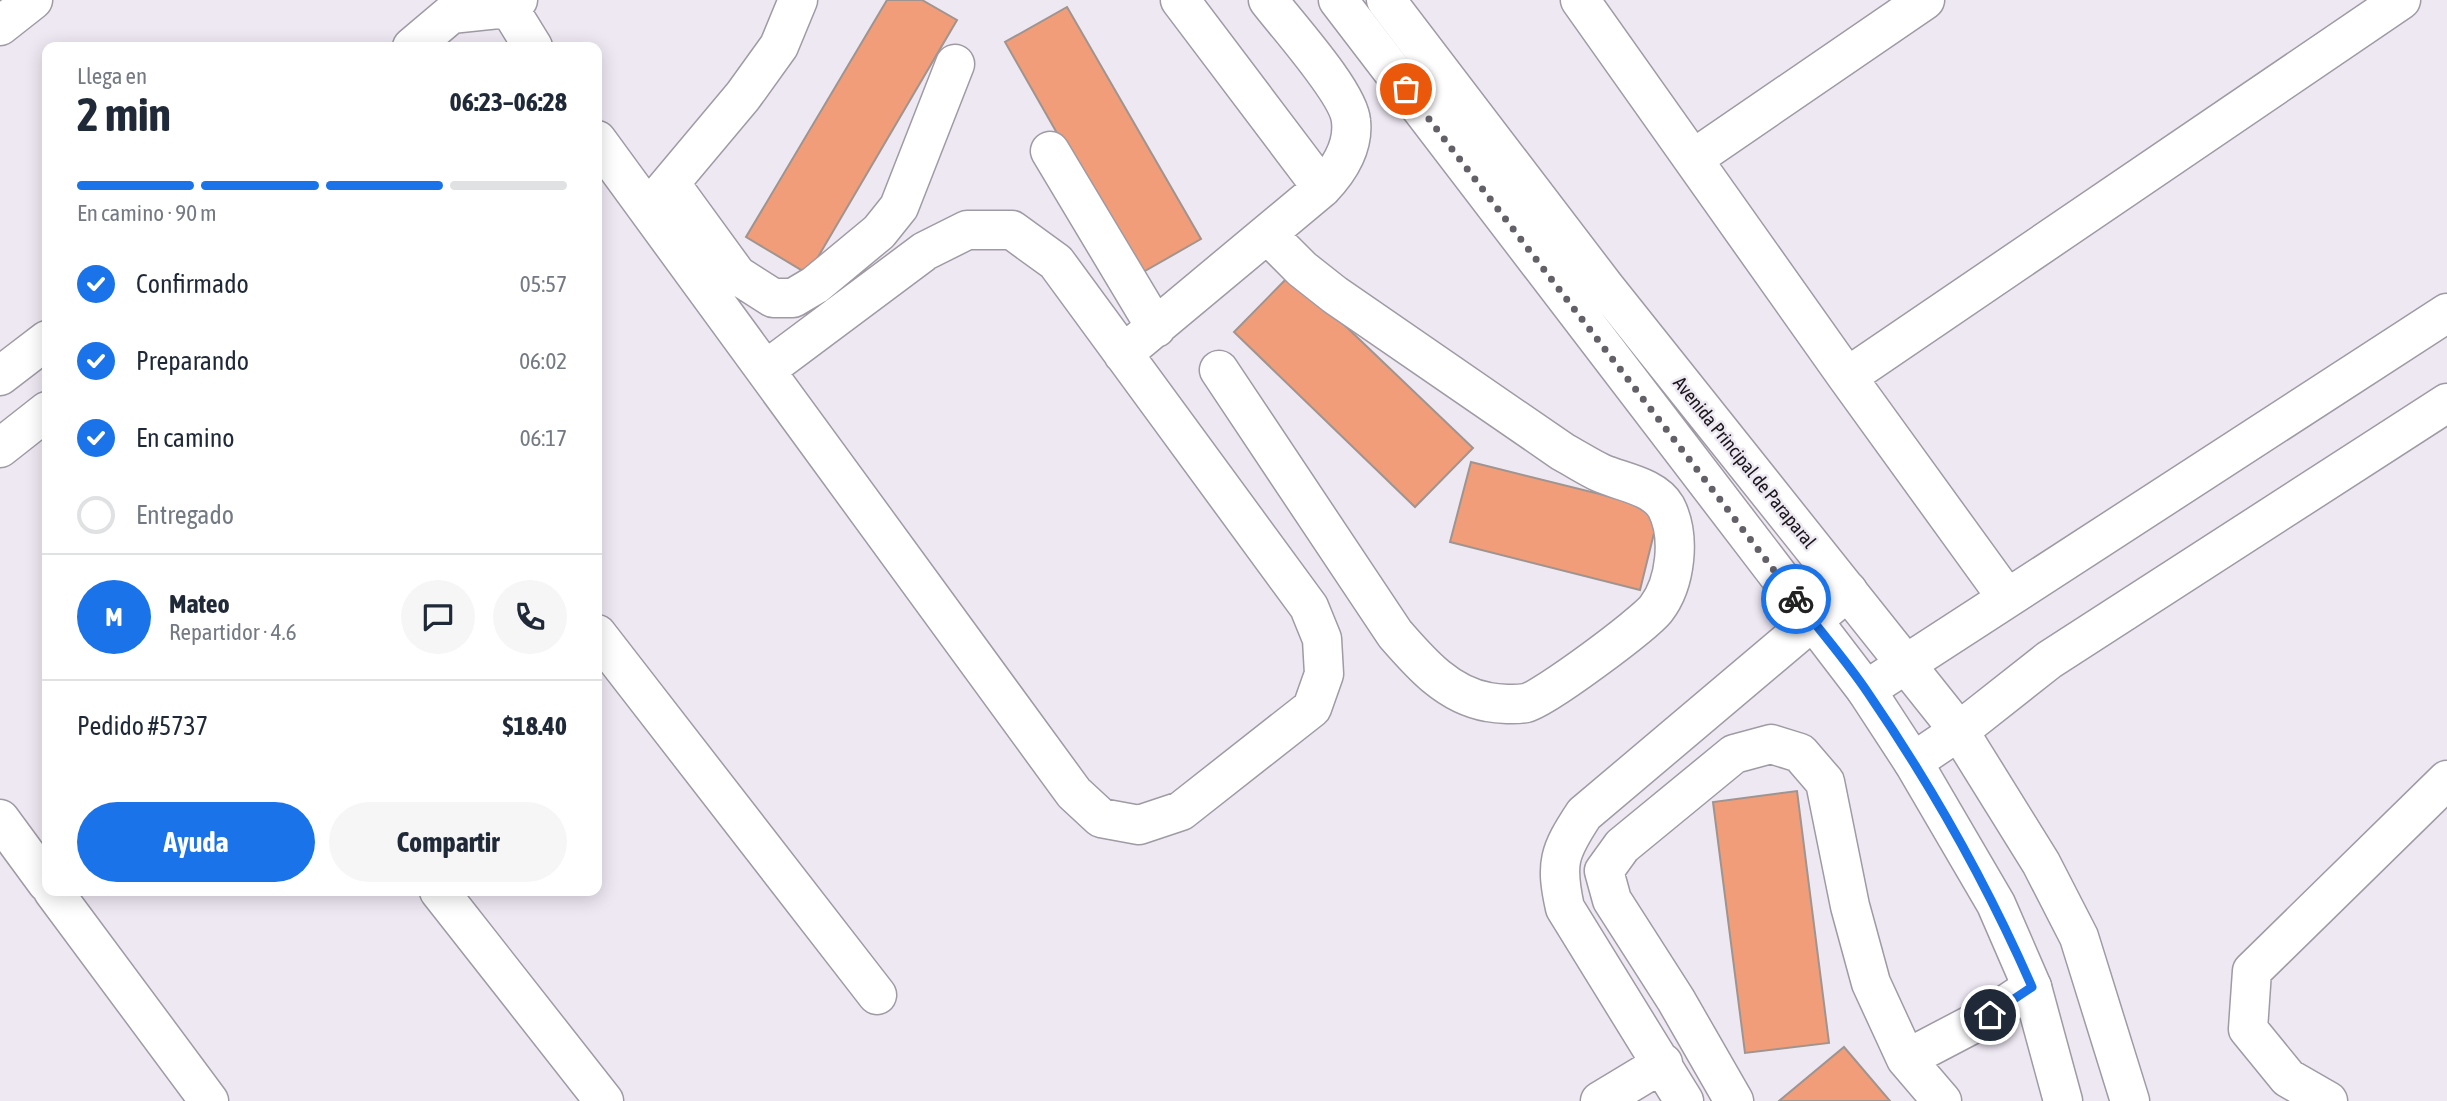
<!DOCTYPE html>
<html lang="es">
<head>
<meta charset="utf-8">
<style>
  :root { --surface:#fff; --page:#f6f6f7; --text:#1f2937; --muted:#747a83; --line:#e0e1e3; --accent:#1a73e8 }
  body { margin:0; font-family:"Asap Condensed",sans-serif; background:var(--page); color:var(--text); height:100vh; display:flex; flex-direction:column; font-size:26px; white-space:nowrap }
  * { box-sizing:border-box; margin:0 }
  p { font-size:23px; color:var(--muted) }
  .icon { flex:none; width:38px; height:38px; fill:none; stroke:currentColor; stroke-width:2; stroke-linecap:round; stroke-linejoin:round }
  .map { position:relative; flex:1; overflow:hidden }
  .side { position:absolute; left:42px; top:42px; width:560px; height:854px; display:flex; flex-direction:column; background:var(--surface); border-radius:14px; box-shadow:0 4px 18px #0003 }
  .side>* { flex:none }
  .pin { position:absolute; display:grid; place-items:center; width:60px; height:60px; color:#fff; margin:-30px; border:4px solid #fff; border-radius:50%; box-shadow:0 2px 7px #0007 }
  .courier { position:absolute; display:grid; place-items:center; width:70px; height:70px; margin:-35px; border:5px solid #1a73e8; border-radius:50%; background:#fff; color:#222; box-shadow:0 2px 9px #0007 }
  .headline em { font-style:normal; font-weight:700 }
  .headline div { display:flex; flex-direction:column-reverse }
  .headline { display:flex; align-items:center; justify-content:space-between; height:119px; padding:0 35px }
  h1 { font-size:46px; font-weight:700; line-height:52px }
  .bar { display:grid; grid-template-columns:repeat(4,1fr); gap:10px 7px; align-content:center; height:84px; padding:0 35px }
  .bar i { height:9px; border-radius:5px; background:var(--line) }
  .bar .current { background:var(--accent) }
  .bar p { grid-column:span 4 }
  .line { display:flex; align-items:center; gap:18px; padding:0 35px; border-top:2px solid var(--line) }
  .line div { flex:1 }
  .round { display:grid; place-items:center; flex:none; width:74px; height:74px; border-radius:37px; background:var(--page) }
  ol { padding:0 35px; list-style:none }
  li { display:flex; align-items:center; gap:21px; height:77px }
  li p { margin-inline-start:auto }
  li .icon { padding:7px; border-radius:50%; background:var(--accent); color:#fff; stroke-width:4 }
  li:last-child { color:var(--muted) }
  li i { width:38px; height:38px; border:4px solid var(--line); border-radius:50% }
  .action { display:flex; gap:14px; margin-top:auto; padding:14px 35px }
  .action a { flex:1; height:80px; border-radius:42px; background:var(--accent); color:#fff; font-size:28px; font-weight:700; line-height:80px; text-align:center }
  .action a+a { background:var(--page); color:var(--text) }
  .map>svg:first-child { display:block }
  .building { fill:#f19d79; stroke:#9f948f; stroke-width:2 }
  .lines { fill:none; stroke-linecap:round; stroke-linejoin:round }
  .street-casing { stroke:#9f9aa4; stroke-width:41 }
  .secondary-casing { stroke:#9f9aa4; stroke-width:41 }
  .street { stroke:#fff; stroke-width:38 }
  .secondary { stroke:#fff; stroke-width:38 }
  .done { stroke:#646067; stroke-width:7; stroke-dasharray:0 12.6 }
  .route { stroke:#1a73e8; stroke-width:9 }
  .labels { text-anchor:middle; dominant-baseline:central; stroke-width:5; stroke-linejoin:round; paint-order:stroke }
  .street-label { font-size:19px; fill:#19171b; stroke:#eee8f3 }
</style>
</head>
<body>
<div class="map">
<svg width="2447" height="1101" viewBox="0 0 2447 1101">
  <rect width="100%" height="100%" fill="#eee8f3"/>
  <path class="building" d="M887,0h35l35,20 -149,254 -62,-37z
    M1067,7l134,232 -63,36 -133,-233z
    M1291,274l182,174 -58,59 -181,-175z
    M1471,462l189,47 -20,81 -190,-48z
    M1797,791l32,252 -84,10 -32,-251z
    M1844,1047l46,54h-111z"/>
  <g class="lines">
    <g class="street-casing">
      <path id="street" d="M1180,0l142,188
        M1580,0l267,377 160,221
        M509,8l24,39
        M0,26l33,-26
        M412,47l39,-33 58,-6 9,-8
        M597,140l477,653 27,25 38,7 42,-14 131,-103 12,-34 -2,-35 -13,-32 -253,-345 -44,-32h-45l-42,21 -158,118
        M1050,151l106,177
        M1693,159l232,-159
        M670,183l67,92 36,23h20l22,-13 64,-53 20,-25 56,-143
        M655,201l88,-105 36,-50 19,-46
        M1123,354l199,-166c18,-19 32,-41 29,-67 -2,-28 -64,-96 -83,-121
        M1219,370l176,264c26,30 53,61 93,68 10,2 28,3 38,1 18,-4 117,-78 130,-94 20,-26 25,-73 10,-102 -12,-21 -45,-25 -65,-34 -13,-6 -25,-14 -38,-21l-228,-157 -33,-26 -35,-35
        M0,376l47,-36
        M1847,377l554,-377
        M0,448l47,-37
        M597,634l280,361
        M1866,690l581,-377
        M1913,762l46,-31 90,-71 398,-257
        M0,819l47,64
        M53,891l156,210
        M439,891l165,210
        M1906,1059l84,-44 42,-28
        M1600,1101l63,-38
        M1684,1101l-119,-193c-10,-45 -6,-56 19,-94l264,-223
        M1734,1101l-58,-101 -64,-100 -8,-29 18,-25 112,-92 37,-10 29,9 25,29 25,124 21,77 35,76 36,42
        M2328,1101l-40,-23 -40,-49 4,-58 195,-191"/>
    </g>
    <g class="secondary-casing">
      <path id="secondary" d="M1338,0l528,690 47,72 83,142 36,83 31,114
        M1386,0l219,287 354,444 82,132 38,74 51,164"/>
    </g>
    <use href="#street" class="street"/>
    <use href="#secondary" class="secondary"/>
  </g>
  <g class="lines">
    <path class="done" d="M1406,89l390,510"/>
    <path class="route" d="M1796,599c23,31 50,61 72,94 63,92 119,191 164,294l-42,28"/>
  </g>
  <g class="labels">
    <g class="street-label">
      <text transform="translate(1745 462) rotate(51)">Avenida Principal de Paraparal</text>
    </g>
  </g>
</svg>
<div class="pin" style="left:1406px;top:89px;background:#ea580c"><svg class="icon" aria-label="bag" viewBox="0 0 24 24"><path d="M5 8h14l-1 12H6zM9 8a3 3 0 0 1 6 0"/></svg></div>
<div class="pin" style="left:1990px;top:1015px;background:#1f2937"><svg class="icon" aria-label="home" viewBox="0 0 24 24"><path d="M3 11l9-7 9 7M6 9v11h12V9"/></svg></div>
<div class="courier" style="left:1796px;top:599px"><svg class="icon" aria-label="bike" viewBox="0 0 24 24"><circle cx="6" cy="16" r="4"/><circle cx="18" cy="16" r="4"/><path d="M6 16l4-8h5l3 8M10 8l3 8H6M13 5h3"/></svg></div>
<section class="side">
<div class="headline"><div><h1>2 min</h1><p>Llega en</p></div><em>06:23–06:28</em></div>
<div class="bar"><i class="current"></i><i class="current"></i><i class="current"></i><i></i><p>En camino · 90 m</p></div>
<ol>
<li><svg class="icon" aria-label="check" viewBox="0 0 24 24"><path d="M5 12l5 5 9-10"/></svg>Confirmado<p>05:57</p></li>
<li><svg class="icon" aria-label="check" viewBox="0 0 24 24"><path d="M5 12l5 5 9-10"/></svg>Preparando<p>06:02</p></li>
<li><svg class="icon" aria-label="check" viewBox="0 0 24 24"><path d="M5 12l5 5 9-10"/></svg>En camino<p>06:17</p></li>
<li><i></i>Entregado</li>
</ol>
<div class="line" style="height:126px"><b class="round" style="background:var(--accent);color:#fff">M</b><div><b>Mateo</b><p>Repartidor · 4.6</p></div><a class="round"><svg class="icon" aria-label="chat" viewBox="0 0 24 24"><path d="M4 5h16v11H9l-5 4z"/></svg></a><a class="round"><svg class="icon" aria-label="phone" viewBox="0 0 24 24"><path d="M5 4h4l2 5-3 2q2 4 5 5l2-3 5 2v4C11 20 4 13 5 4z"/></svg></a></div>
<div class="line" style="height:91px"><div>Pedido #5737</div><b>$18.40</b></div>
<div class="action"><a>Ayuda</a><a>Compartir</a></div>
</section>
</div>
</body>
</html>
